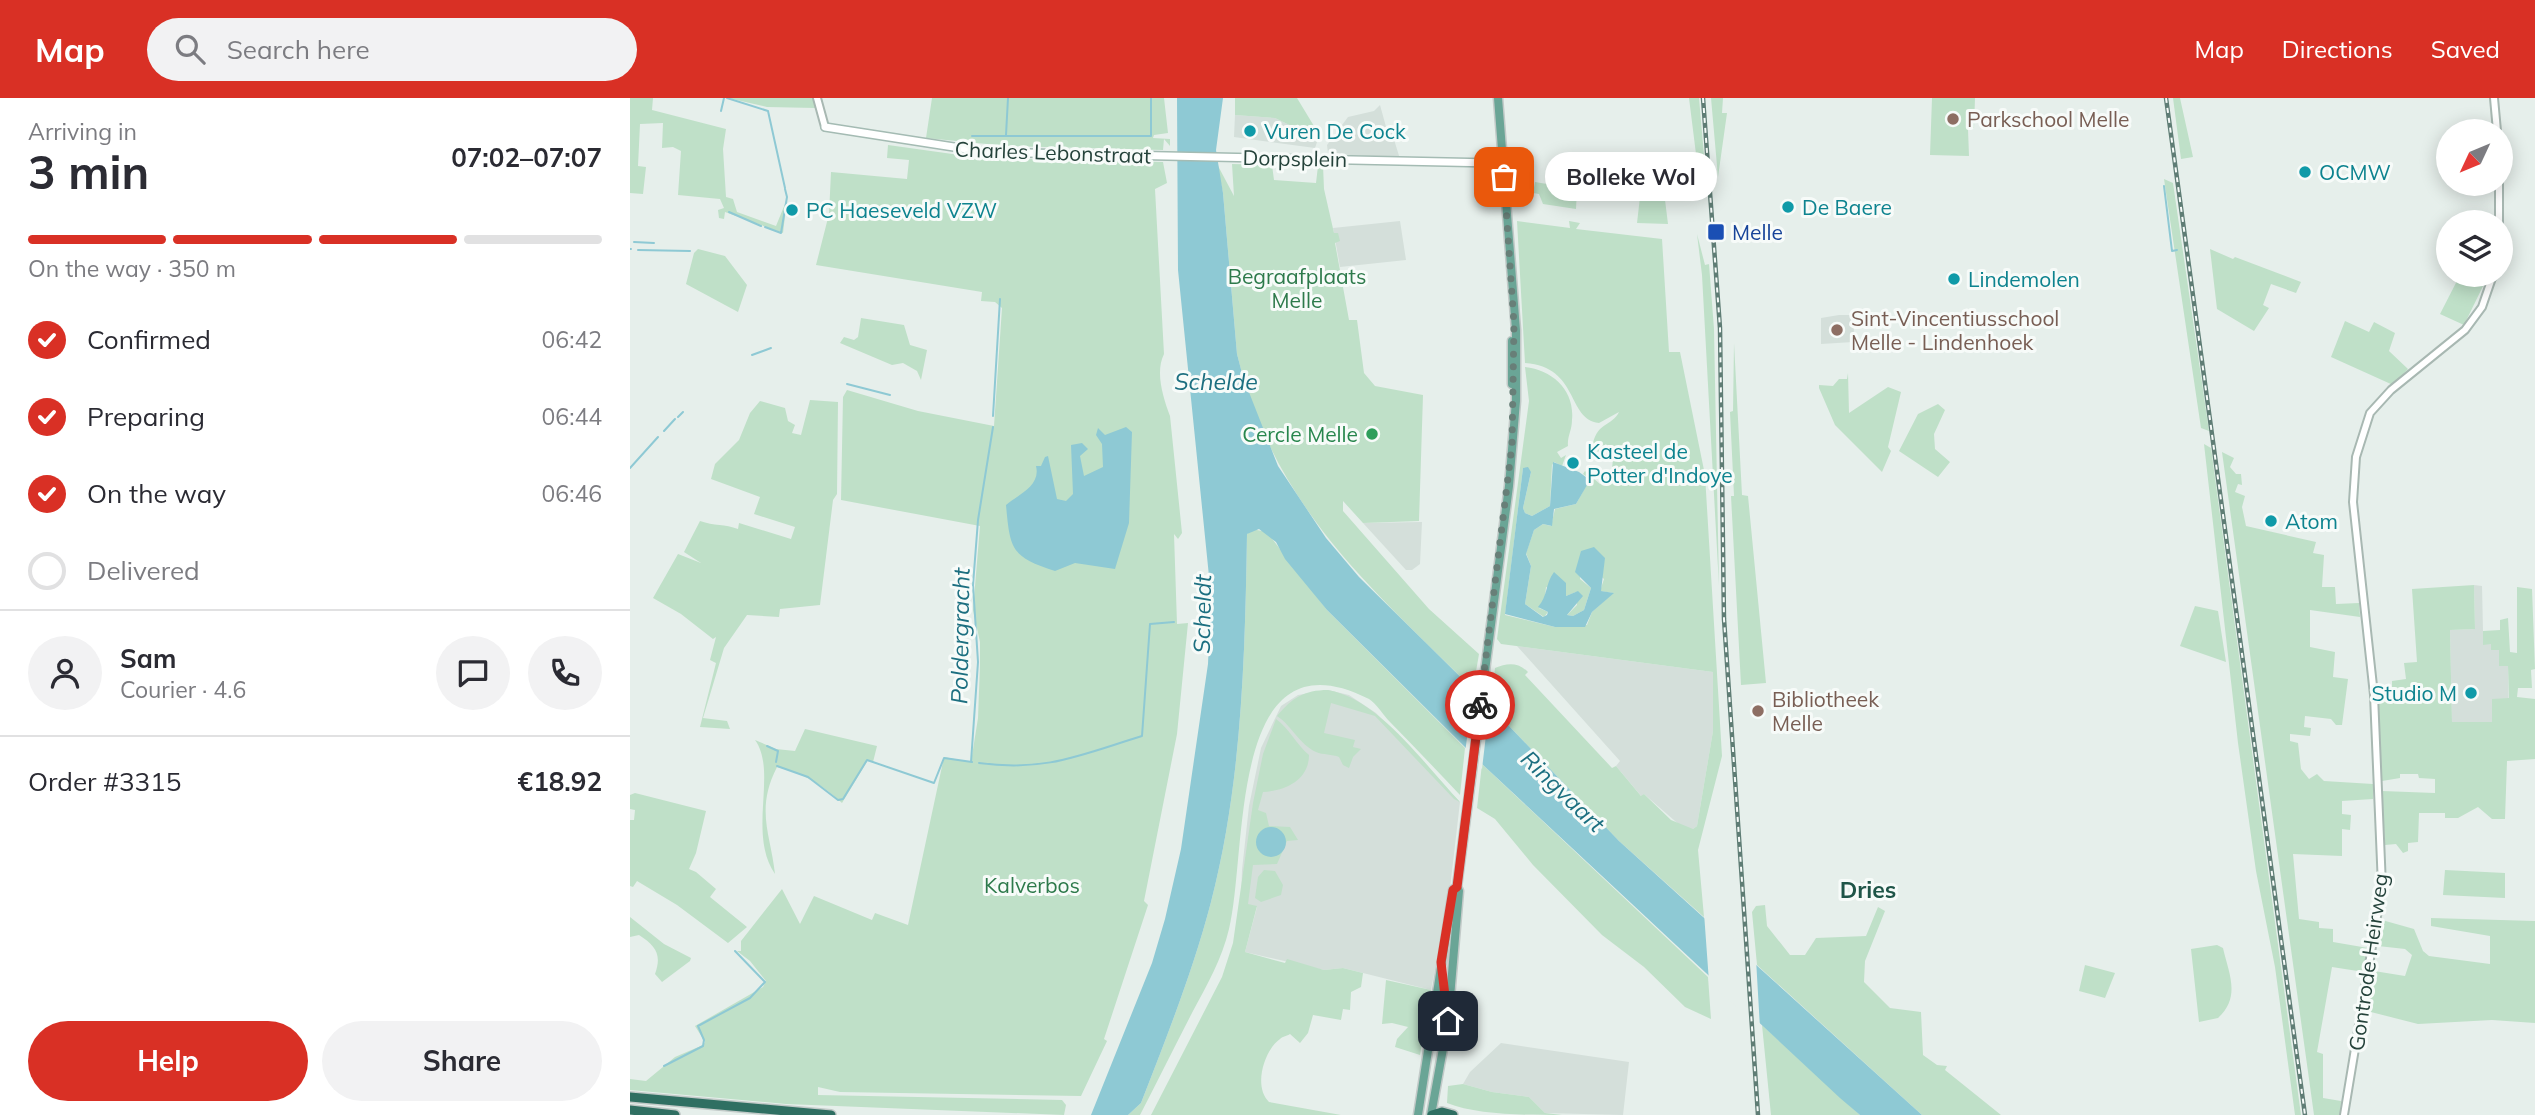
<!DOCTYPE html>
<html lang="en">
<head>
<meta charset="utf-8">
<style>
  :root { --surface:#fff; --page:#f2f2f3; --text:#2b2b33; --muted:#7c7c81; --line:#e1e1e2; --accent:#d93025 }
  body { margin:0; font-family:Mulish,sans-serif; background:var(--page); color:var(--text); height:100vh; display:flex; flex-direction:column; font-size:26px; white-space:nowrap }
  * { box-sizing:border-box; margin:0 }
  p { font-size:23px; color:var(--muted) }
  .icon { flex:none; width:38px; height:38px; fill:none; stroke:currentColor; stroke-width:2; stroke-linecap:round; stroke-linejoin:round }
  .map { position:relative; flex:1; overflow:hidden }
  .details { display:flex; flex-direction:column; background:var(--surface); width:630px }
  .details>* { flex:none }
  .needle { width:46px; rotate:226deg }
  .fabs { position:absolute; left:1806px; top:21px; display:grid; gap:14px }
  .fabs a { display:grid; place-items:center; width:77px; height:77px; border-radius:50%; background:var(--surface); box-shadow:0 4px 18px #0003; font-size:35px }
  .pin { position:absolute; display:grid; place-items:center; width:60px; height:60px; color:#fff; margin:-30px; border-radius:14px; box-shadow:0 4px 10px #0006 }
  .courier { position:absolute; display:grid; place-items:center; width:70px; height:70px; margin:-35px; border:5px solid #d93025; border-radius:50%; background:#fff; color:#222; box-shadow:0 2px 9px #0007 }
  .bubble { position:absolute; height:49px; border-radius:24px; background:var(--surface); box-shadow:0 4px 18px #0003; font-size:23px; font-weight:700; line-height:49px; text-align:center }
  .head em { font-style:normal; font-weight:700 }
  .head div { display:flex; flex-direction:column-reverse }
  .head { display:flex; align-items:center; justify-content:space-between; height:119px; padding:0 28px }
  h1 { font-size:46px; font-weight:700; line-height:52px }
  .bar { display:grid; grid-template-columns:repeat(4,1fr); gap:10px 7px; align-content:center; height:84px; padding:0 28px }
  .bar i { height:9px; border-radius:5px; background:var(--line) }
  .bar .selected { background:var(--accent) }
  .bar p { grid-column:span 4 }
  .line { display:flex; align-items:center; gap:18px; padding:0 28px; border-top:2px solid var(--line) }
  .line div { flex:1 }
  .round { display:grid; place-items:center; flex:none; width:74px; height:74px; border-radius:37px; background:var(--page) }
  ol { padding:0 28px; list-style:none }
  li { display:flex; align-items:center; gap:21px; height:77px }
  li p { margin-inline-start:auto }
  li .icon { padding:7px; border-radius:50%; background:var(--accent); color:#fff; stroke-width:4 }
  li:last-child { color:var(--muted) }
  li i { width:38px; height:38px; border:4px solid var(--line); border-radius:50% }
  .button { display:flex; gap:14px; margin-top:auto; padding:14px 28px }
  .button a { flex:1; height:80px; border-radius:42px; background:var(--accent); color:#fff; font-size:28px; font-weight:700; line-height:80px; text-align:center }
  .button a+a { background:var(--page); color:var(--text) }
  header { display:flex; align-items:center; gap:42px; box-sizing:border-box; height:98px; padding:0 35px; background:var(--accent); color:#fff }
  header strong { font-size:33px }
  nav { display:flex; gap:38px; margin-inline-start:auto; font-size:24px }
  .search { width:490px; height:63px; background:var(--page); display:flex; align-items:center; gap:18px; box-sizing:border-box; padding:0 24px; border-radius:38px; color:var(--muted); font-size:26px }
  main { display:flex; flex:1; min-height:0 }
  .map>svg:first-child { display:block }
  .built { fill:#d4dfda }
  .green { fill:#bfe0c8 }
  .water { fill:#8ec9d4 }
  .pier { fill:#e6efeb }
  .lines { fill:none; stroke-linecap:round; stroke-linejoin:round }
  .stream { stroke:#8ec9d4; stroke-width:2 }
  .tertiary-casing { stroke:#a8b8b2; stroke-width:10 }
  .secondary-casing { stroke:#a4bbb3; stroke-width:10 }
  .primary-casing { stroke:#c2cac8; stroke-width:11 }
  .motorway-casing { stroke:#c2cac8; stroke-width:12 }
  .tertiary { stroke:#fff; stroke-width:6 }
  .secondary { stroke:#fff; stroke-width:7 }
  .primary { stroke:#6aa596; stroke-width:8 }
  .motorway { stroke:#2f6f62; stroke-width:9 }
  .rail-casing { stroke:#5f7d75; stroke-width:4.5 }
  .rail { stroke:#f7fbf9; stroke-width:2; stroke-dasharray:5; stroke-linecap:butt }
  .done { stroke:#687f78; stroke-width:7; stroke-dasharray:0 12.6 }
  .route { stroke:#d93025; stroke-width:9 }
  .education-dot { fill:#8d6e63; stroke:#f7fbf9; stroke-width:2.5 }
  .culture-dot { fill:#0f9aa8; stroke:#f7fbf9; stroke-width:2.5 }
  .transit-dot { fill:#1a4fb4; stroke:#f7fbf9; stroke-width:2.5 }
  .leisure-dot { fill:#2e9e5b; stroke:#f7fbf9; stroke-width:2.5 }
  .labels { text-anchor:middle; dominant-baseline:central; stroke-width:6; stroke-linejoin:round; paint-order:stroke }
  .education-label { font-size:21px; fill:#785e54; stroke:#f7fbf9; text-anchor:start }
  .culture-label { font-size:21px; fill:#0d838f; stroke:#f7fbf9; text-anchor:start }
  .street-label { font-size:21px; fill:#24423a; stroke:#f7fbf9 }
  .transit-label { font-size:21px; fill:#164399; stroke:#f7fbf9; text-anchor:start }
  .park-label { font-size:21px; fill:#2d7a4b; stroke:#f7fbf9 }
  .leisure-label { font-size:21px; fill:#27864d; stroke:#f7fbf9; text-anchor:end }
  .water-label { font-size:23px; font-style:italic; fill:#1c6f80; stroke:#f7fbf9 }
  .neighbourhood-label { font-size:23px; font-weight:bold; fill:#1f5548; stroke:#f7fbf9 }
</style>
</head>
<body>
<header>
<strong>Map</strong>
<div class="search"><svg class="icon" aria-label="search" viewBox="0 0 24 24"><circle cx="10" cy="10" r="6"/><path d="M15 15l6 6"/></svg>Search here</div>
<nav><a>Map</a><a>Directions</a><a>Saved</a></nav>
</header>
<main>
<section class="details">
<div class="head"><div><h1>3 min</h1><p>Arriving in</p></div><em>07:02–07:07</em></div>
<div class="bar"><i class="selected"></i><i class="selected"></i><i class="selected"></i><i></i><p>On the way · 350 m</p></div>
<ol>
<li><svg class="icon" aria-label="check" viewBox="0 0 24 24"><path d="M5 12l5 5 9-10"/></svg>Confirmed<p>06:42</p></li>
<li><svg class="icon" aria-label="check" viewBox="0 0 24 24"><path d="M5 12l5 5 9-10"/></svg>Preparing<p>06:44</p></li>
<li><svg class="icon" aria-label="check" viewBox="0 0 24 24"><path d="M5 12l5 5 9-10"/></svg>On the way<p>06:46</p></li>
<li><i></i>Delivered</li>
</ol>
<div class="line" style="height:126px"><a class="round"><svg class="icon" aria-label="person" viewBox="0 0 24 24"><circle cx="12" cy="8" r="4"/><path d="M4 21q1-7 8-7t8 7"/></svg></a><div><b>Sam</b><p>Courier · 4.6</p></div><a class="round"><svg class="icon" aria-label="chat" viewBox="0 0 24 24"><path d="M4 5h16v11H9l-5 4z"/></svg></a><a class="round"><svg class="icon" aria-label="phone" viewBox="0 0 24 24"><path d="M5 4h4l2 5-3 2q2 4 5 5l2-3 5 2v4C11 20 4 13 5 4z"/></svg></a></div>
<div class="line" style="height:91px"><div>Order #3315</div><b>€18.92</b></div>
<div class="button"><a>Help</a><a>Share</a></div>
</section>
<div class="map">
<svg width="1905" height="1017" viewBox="0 0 1905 1017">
  <rect width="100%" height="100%" fill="#e6efeb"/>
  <path class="built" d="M750,7l8,29 4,-1 8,26 -72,-6 -1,-8 21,-28 26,-6z
    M605,17l40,3 43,21 -3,9 -81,-11z
    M770,123l6,39 -66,7 -7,-39z
    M1209,217h16l-2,27 -32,2v-26z
    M792,424l-2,42 -8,6h-6l-43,-47z
    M1844,487l8,1 1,45h8v19h8l9,15 1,57 -57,1 -2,-93 25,-1z
    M887,548l196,26v59l-16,95 -4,3 -10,-1 -39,-34 -2,3 -26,-31 4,-5z
    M698,592l21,5 27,18 84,89 -11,95 -18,93 -88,-22 -19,2 -79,-18 12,-45 -16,-4 1,-33 7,-64 12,-58 20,-42 17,-11z
    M871,945l128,19 -6,53 -78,-2 -16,-16 -37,-5 -29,-8 7,-12z"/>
  <path class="green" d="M0,0h23l-1,12 74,19 -3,20 3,48 7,2 4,13 39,14 11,-27 -4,34 -58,-21 -1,7 -5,-1 -1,-8 6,-2 -4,-9 -42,-4 3,-44 -8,-4 -11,1 1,-25 -23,1 -2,42 8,1 -3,27 -13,-1z
    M98,0h85l3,10 -49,-1z
    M302,0h232l4,35 -14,2 -1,3 17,1v7l-6,-7 -1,11 -156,-4 -81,-8z
    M605,0h62l23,38 -2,3 -43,-21 -40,-3z
    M1059,0h10l7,80 -5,3 -1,-6 -8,3v-7l6,-1z
    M1081,0h12l-1,15h5l-9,64z
    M1302,0h43l-1,30 -6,1 1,27 -39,-1z
    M1543,0h7l13,59 -12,2z
    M258,47l93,13 182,4 4,21 -12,6 9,165c-9,18 -1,43 6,62l12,117 -4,6 -4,-5 3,90 11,-1 -11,111 -33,167 4,4 -44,134 3,2 -26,55 -241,-4 -22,-5v8l244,5 4,5 -2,10 -278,-11 -156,-14v-11l16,2 29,-24 28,-12 2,-3 -10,-16 68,-39 3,-6 -16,-20 -13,-10h4v-10l41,-52 18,35 14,-28 58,24 3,-7 33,12 36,-168 27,5 7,-44 2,-53v-23l-7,-32 7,-84 -139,-26 2,-103 4,-7 71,21 76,15 8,-118 -7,-6 -14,-1 1,-9 -166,-27 13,-51 2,-42 76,7 2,-19 -22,-2z
    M587,66l17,32 -2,-32 40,1 2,15 42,3 2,-17 5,-1 1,24 10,44h4l2,8 -5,2 14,77h8l7,53 11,13 48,9 -4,126 -56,2 -20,-22v10l86,98 50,45 -6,35c-106,-105 -199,-183 -236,-335l-14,-161z
    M1534,81l9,4 36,248 -8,-3z
    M905,84l42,7 -1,20 -33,-5 -4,-10 -6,-1z
    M1010,99l25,3 3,24 -31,-1z
    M887,123l53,7 -1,-7 11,2 -4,6 86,10 7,113h11l25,123 17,281 -24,94 6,67 -85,-76 -129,-135 5,-38c12,-5 23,-6 33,4l-3,3 87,93 4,-2 25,30 3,-2 27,26 22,9 4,-3 16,-95v-59l-212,-28 -4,-5 32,-238 -4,-34c28,3 50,24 47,53 0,10 -5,17 -4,26l-11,6 4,6 5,-3 -4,11 -8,-4 -2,3 -2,41 -18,10 -7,-3 -2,-5 8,-36 -8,-4 -18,147 50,12 32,-2 5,-13 21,-19 -13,-2 4,-12 -23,-20 -1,20 11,9 -7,22 -11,6 -6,-1 10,-10 -1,-13 -10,4 -20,-9 -1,11 -6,10 9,4 -4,5 -19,-13 6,-38 -5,-13 8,-23 9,-6 8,2 4,-17 21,-5 14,-25 -7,-5 2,-3 15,13c12,-9 14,-18 12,-31l-6,-9 -5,4 2,4h-5l-5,-9c5,-21 19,-17 26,-31l-20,11c-33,-4 -19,-56 -74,-60z
    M1076,127l8,104 5,257 -17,-311 -5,-41 8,31 4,-1z
    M68,151l27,7 22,29 -9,27 -52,-28 8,-31z
    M1580,151l23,10 2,-2 66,25 -5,11 -25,-9 -8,21 6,3 -15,23 -37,-22z
    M1830,177h18l8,5 -22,45 -24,-11z
    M231,220l43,7 6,20 17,5 -6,30 -4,-9 -14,-8 -11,2 -52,-22 4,-6 10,3 4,-3z
    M1715,223l24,11 5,-10 21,11 -6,18 19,18 -15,16 -62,-28z
    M1104,245l8,152 6,1 18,187 -25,2 -10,-189h3l-4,-84 3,-1z
    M1218,275l1,40 39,-26 13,5 -13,55 3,4 -9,21 -47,-47 -16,-37v-3l14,1 6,-7h8z
    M180,302l28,2 -1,92 -4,6 -13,105 -40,4 -1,8 -32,-2 -23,33 -21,70 24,3 3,8 -30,-2 16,-64 -6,-3 6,-23 -3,2 -32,-25 -28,-16 25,-44 23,9 -17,-11 16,-31c14,5 25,3 38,8l1,-6 52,16 4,-12 -41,-13 6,-17 -49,-18 4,-15 24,-24 11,-27 10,-12 25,7 3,13 7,4 -3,8 9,2z
    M1308,306l7,6 -11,24 1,15 15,13 -12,15 -39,-26 19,-37z
    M1574,346l7,4 90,667h-6l-20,-148 -19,-96 -18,-128z
    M1592,354l12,6 -4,9 6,7h5l1,11 -4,-1 -3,8 10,4 -3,11 4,19 70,16 -3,11 11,2 -2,32h13l1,17 23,-1 1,14 -50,-7v37l25,5 -2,25 15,2 -6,46h-6l-5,-6 -26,-3 -1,11 7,1 -1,8 -20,-2v7l8,2 3,26 8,10 8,-5 7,7 49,3v15l-31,2v13l9,1 -1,15 -8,-1v27l-49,-2 6,65 20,3v6l14,1v13l35,6 -4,24 -32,-5 -15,85 6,2v44l18,3 -1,14h-26z
    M622,431l15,3 60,78 138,138 -5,47c-23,-24 -46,-49 -70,-73 -6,-6 -14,-19 -21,-23 -142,-72 -121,153 -140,230 -7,30 -22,56 -36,82 -18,35 -35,69 -53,104h-12l13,-12c26,-67 52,-132 70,-201 31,-120 34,-245 36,-368z
    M1844,487l1,44 -25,1 2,92h40v-23l17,-1 -1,-32h-9v-16h-8v-6l-8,1v-14l17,-1v-10l8,-2 2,34 7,1v-66l15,2 3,80 -4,1 1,18h-14l-1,9 18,2v60l-28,2 -2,58h-13l-14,-12 -20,11h-13v-5h-26l-1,29 -10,1v8l-5,2 -7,-9 -11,1 -3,-54 53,2v-14l-16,-1 -1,-4h-18v4l-18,3 -5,-86 15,-1v-13l14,-2 -2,-16 13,-1 -5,-73z
    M1565,508l23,5 8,51 -46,-16z
    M698,592c51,9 97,75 132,112l-6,-3 -79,-83 -44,-13 -7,30 31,7 -2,7 8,2 -8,8 -4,11 -6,-3 -4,-8c-7,-3 -16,-2 -23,-5 -17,-8 -24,-26 -39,-36 15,-18 27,-26 51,-26z
    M646,621c13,9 20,25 33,36 0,25 -24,36 -46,37l-5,18 8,3 3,13 21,1 8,13 -11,1 -10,23 -24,1 -5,39 9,2 -12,46 40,11 2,-4 37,11 19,-2 20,5 -2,14 -10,5 -1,18 -7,-1 -2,11 -28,-5 -5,18 -8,10 -10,-9c-3,2 -7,2 -10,5 -16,11 -27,48 -11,63l72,13h-190l71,-138 11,-34 20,-140 10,-49z
    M175,631l72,17 -4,16 -5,-2 -26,43c-19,-18 -39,-30 -65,-36 -22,43 -6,68 -2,107 -28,-41 3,-102 -20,-134l21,9 19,2z
    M852,666l226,213 3,42 -26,-12 -41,-40 -42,-32 -69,-70 -38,-46 -18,-11z
    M5,695l71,18 -10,42 -7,16 7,3 20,17 -6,8 37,30 -19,16 -51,-38 -40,-24 -4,6 -3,-1v-66h4l1,-10 -5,-1v-14z
    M634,772l11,1 8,14 -2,10 -20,7 -6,-4 3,-21z
    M1815,772l60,3v25l-62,-3z
    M1135,807l2,21 23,29h15l11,-17 50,-2 12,-29 7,4 -20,50 -1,21 26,26 31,4 2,43 14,10 10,1 -2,4 56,45h-79l-165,-150 -5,-53 4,-6z
    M0,819l34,27 27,14 -1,3 -28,21 -7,-8c7,-19 1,-28 -16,-39l-9,2z
    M1801,820l104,3v102l-43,-3 -74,4 -51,-13 7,-40 31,5 7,-21 -7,-6 -27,-3 4,-26 32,9 9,22 6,5 61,8v-28l-59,-10z
    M1587,847l6,3c6,26 18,49 -5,70l-19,4 -8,-73z
    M1455,867l30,8 -10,25 -26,-7z
    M756,882l45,10 -11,65 -25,-8 2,-8 11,-12 -16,-4 -10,1z
    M1132,927l98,90h-89z
    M833,986l29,8 37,5 16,16 17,2c-35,0 -86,0 -115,-12l1,-17z"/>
  <path class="water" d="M547,0h46l-7,52 7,43 14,161 6,23 35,89 48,72 33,39 131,129 129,135 303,274h-62l-20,-17 -358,-334 -155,-154 -42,-51 -9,-17 -17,-13 -12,5c-2,123 -5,248 -36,368 -18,69 -44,134 -70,201l-13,12h-37l61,-152 13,-44 16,-70 27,-185 3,-68 -33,-326z
    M496,329l6,5 -3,91 -14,46 -40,-6 -20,8c-44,-14 -45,-22 -49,-66 13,-11 35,-19 30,-39h5l4,-9 3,-1 9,43 9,2 7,-7 -2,-49 11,-2 6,6 -8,7 4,20 19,-9 -1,-23 -6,-9 2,-7 7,7z
    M923,364l26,10 11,8 -14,24 -22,5 -2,17 -9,-2 -9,6 -8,24 5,12 -6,38 18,13 4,-2 1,-3 -10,-5c10,-11 7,-23 16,-35l12,11v13l12,-5 5,5 -16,19 6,1 11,-6 7,-22 -16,-16 6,-21 13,-4 11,11 -4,33 13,2 -22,19 -7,15h-30l-50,-13 18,-146 5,-1 3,5 -8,36 2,5 7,3 18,-10z
    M626 744a15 15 0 1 1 30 0a15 15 0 1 1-30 0Z"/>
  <path class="pier" d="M844,587l16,16 -8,68 -17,-16z
    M1074,815l52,46 4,69 -51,-46z"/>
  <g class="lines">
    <path class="stream" d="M97,0l41,13 17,77
      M91,13l3,-13
      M376,37l2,-37
      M342,38h179v-38
      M1534,88l8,65 5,-1
      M99,114l32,14
      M135,129l16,6 6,-36 -2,-8
      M4,144l20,1
      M0,151h1
      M8,152l52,1
      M122,257l19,-7
      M217,286l43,11
      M363,318l7,-117
      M48,319l5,-5
      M34,333l11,-12
      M0,370l28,-31
      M137,648l11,5 -2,11
      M341,664l7,-100 -5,-77 5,-65 15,-93
      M349,665c67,9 101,-8 163,-27l8,-112 24,-2
      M147,668l31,11 30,23 5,-1 24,-39 67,23 10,-25 28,4
      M34,968l39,-20 1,-6 -6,-14 52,-28 15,-16 -30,-31"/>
    <g class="tertiary-casing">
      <path id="tertiary" d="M187,0l8,29
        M1864,0l3,33
        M1869,86v38
        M1714,1017l38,-229 -8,-191 -21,-193 3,-45 14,-44 21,-23 74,-60 17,-23 11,-32"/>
    </g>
    <g class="secondary-casing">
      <path id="secondary" d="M195,29l161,25 507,11 10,4"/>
    </g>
    <g class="primary-casing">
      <path id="primary" d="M882,286v-43
        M808,895l4,39
        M788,1017l35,-225 4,-3 52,-401 7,-85v-71l-18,-232
        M801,1017l17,-94 11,-130 -2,-4"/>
    </g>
    <g class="motorway-casing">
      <path id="motorway" d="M0,999l201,18
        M0,1012l45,5
        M802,1017l10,-3 11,3"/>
    </g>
    <use href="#tertiary" class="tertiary"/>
    <use href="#secondary" class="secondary"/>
    <use href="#primary" class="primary"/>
    <use href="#motorway" class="motorway"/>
    <g class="rail-casing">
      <path id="rail" d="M1073,0l17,230 4,291 34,496
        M1536,0l139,1017"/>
    </g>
    <use href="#rail" class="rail"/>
  </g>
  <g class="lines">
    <path class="done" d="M850,607l32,-260 2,-121 -10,-147"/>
    <path class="route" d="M818,923l-7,-59 12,-72 4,-3 23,-182"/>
  </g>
  <g class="education-dot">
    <circle cx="1323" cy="21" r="7"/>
    <circle cx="1207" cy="232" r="7"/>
    <circle cx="1128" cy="613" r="7"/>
  </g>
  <g class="culture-dot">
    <circle cx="620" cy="33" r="7"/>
    <circle cx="1675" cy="74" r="7"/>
    <circle cx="1158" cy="109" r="7"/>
    <circle cx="162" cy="112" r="7"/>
    <circle cx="1324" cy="181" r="7"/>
    <circle cx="943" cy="365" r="7"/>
    <circle cx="1641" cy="423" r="7"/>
    <circle cx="1841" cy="595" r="7"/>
  </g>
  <rect class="transit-dot" x="1077" y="125" width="18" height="18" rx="3.5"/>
  <circle class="leisure-dot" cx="742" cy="336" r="7"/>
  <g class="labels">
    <g class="education-label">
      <text x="1337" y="21">Parkschool Melle</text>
      <text x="1221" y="220">Sint-Vincentiusschool<tspan x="1221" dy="24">Melle - Lindenhoek</tspan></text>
      <text x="1142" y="601">Bibliotheek<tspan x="1142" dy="24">Melle</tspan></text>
    </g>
    <g class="culture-label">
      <text x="634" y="33">Vuren De Cock</text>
      <text x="1689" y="74">OCMW</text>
      <text x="1172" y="109">De Baere</text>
      <text x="176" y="112">PC Haeseveld VZW</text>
      <text x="1338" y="181">Lindemolen</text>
      <text x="957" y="353">Kasteel de<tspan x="957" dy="24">Potter d'Indoye</tspan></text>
      <text x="1655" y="423">Atom</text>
      <text x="1827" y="595" text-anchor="end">Studio M</text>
    </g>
    <g class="street-label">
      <text transform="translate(423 54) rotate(2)">Charles Lebonstraat</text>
      <text transform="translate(665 60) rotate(1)">Dorpsplein</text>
      <text transform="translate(1738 864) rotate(-82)">Gontrode Heirweg</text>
    </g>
    <g class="transit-label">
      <text x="1102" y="134">Melle</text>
    </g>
    <g class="park-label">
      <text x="667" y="178">Begraafplaats<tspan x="667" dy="24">Melle</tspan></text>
      <text x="402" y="787">Kalverbos</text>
    </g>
    <g class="leisure-label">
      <text x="728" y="336">Cercle Melle</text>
    </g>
    <g class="water-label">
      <text x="586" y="283">Schelde</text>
      <text transform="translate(572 516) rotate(-89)">Scheldt</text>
      <text transform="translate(330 538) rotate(-89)">Poldergracht</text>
      <text transform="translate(933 693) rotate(44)">Ringvaart</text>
    </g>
    <g class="neighbourhood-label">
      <text x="1238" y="791">Dries</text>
    </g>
  </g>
</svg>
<div class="fabs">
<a><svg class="needle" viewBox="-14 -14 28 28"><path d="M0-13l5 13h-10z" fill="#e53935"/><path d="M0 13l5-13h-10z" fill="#7c7c81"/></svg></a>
<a><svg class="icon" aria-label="layers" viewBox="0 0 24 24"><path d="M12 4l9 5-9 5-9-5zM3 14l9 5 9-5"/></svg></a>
</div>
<div class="pin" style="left:874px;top:79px;background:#ea580c"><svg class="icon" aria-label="bag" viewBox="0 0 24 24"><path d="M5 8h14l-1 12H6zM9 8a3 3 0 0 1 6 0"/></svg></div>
<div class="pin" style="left:818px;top:923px;background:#1f2937"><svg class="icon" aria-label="home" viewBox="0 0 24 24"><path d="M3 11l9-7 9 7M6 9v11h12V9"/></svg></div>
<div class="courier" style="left:850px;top:607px"><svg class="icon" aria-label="bike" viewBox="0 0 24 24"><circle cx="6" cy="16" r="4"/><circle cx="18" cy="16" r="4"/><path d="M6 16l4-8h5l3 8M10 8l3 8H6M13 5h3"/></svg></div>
<div class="bubble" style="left:915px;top:54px;width:172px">Bolleke Wol</div>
</div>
</main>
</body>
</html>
